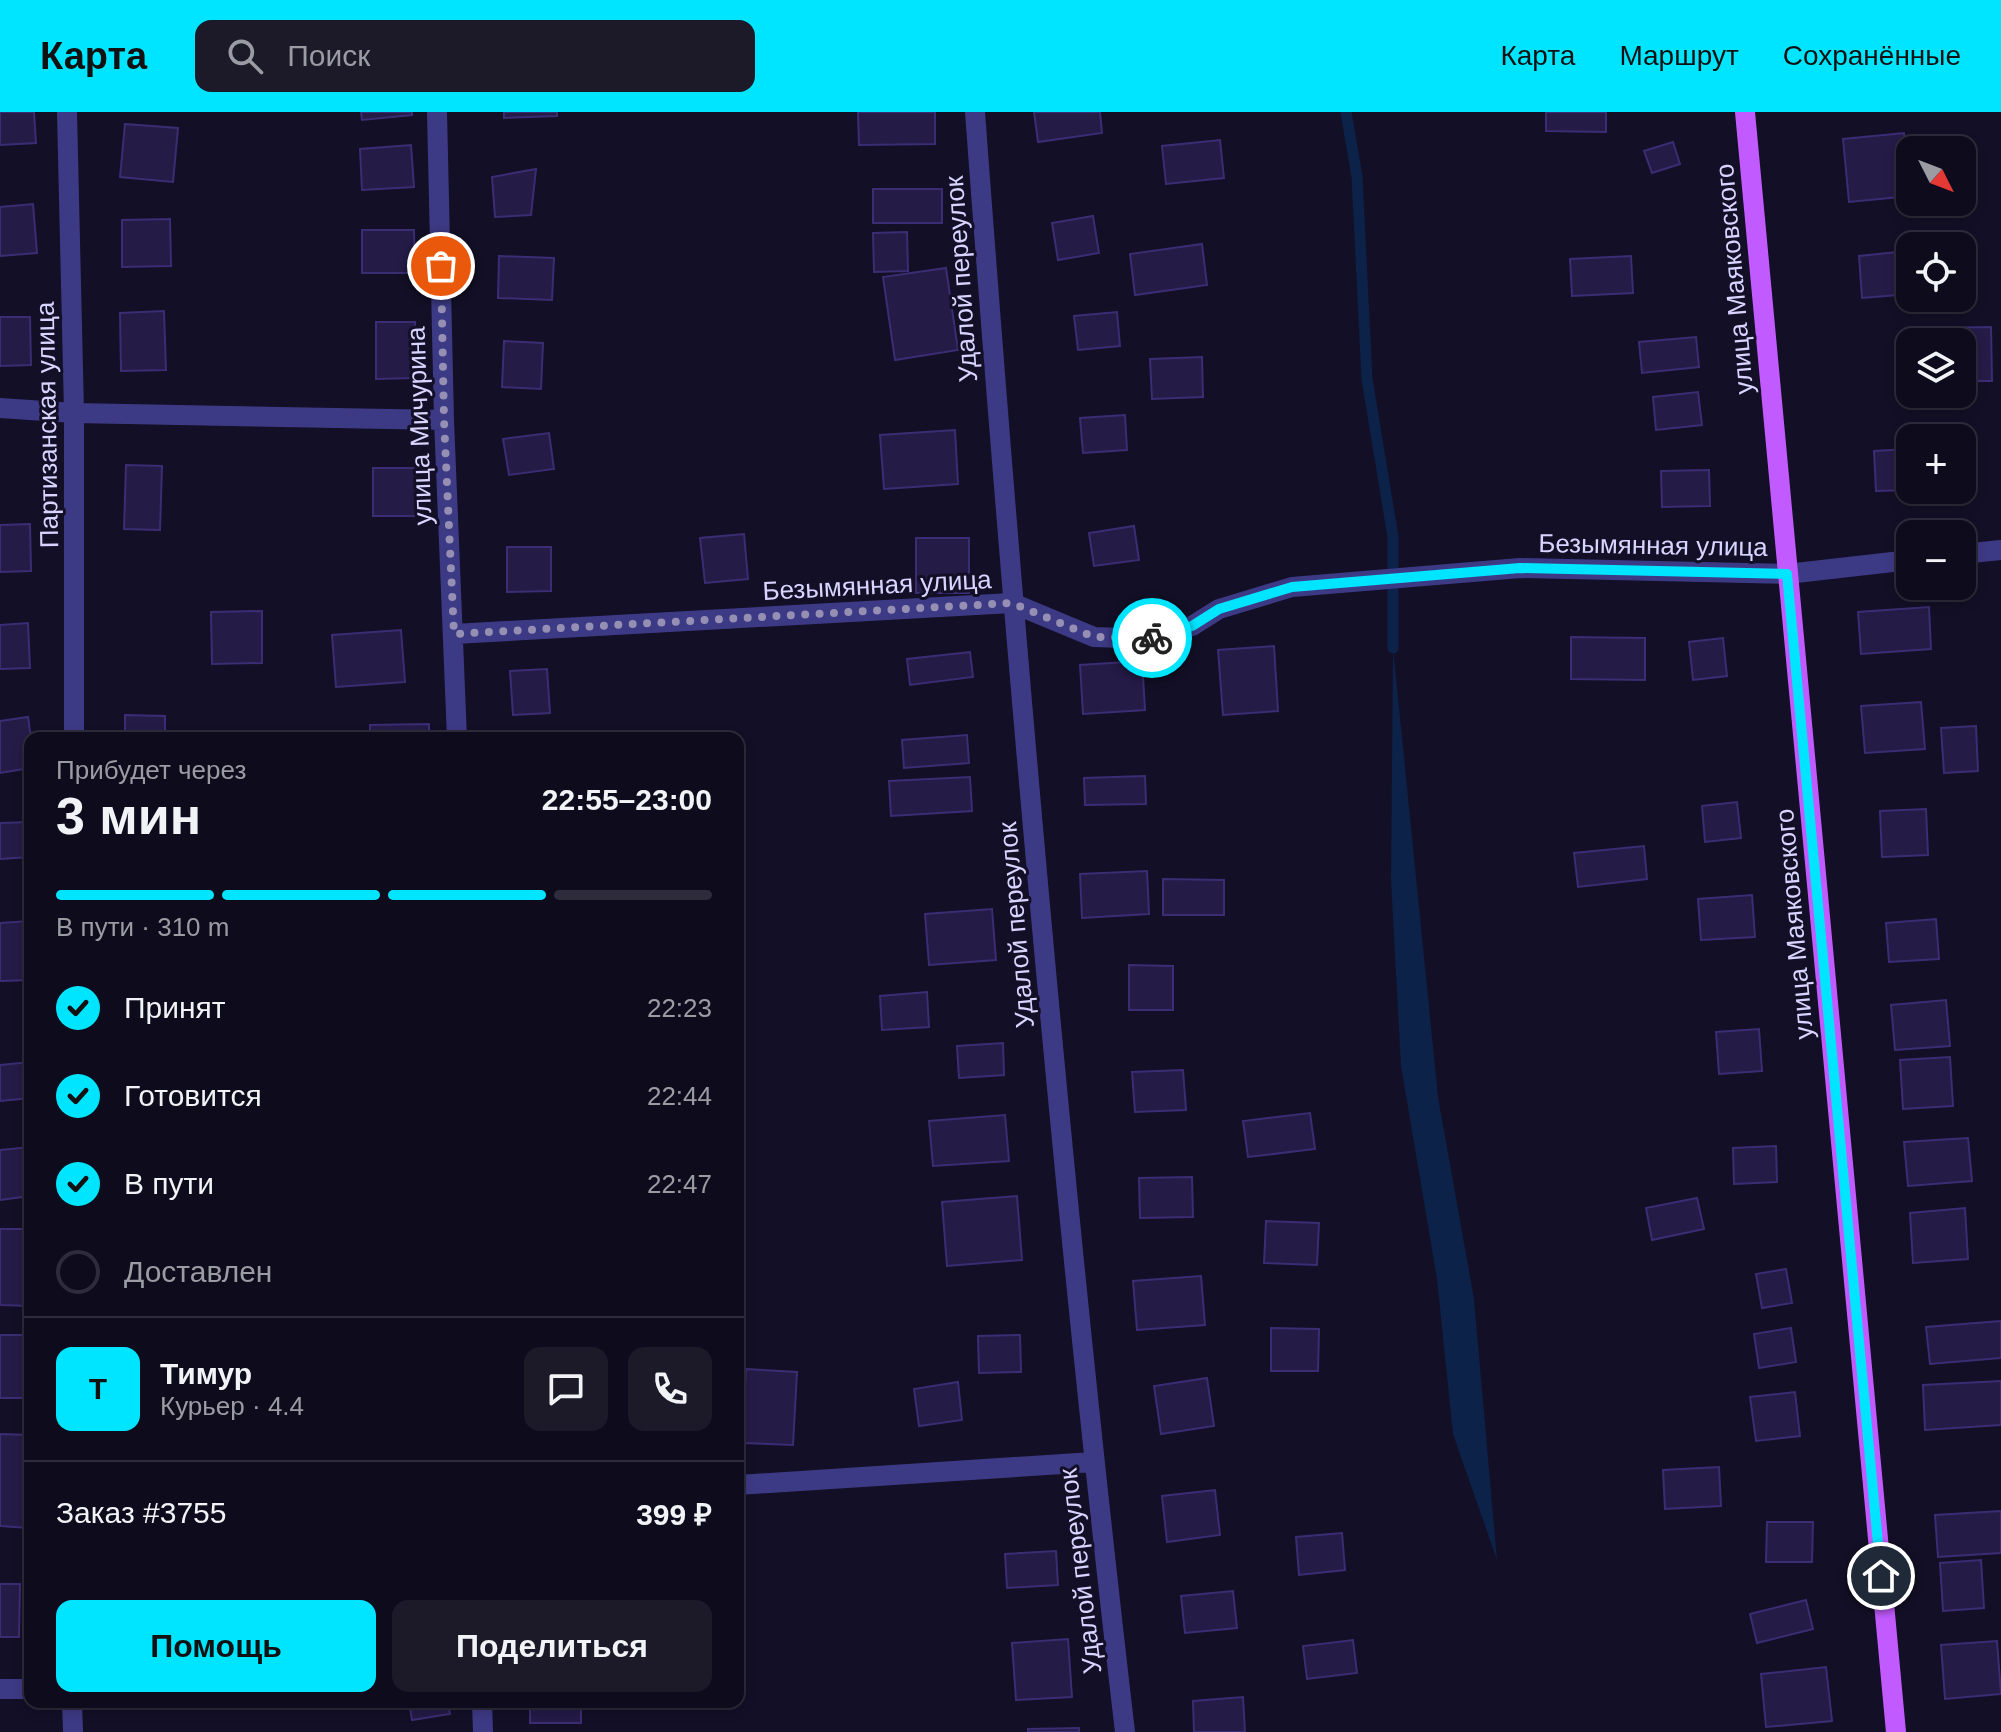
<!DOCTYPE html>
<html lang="ru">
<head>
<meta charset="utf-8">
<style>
  :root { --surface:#0e0b1c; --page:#1c1929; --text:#f1f3f6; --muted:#9b9ba3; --line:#2e2b3b; --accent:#00e5ff }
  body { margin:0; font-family:Helvetica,sans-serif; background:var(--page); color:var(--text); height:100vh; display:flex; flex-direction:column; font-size:30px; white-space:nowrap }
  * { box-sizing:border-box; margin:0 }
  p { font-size:26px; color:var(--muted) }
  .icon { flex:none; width:44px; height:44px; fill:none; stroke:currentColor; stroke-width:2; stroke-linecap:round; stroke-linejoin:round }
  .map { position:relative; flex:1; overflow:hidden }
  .drawer { position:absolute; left:24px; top:620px; width:720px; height:976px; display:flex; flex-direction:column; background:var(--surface); border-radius:16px; box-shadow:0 4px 12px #0003,0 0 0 2px var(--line) }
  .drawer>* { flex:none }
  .needle { width:52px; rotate:132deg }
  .controls { position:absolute; left:1896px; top:24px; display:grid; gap:16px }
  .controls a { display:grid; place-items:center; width:80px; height:80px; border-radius:16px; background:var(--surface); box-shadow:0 4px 12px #0003,0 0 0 2px var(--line); font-size:40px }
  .pin { position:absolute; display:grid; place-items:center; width:68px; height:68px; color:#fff; margin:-34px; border:4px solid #fff; border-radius:50%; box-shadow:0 2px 8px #0007 }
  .courier { position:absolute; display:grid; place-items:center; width:80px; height:80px; margin:-40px; border:6px solid #00e5ff; border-radius:50%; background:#fff; color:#222; box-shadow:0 2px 10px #0007 }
  .summary em { font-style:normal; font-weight:800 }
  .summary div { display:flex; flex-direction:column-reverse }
  .summary { display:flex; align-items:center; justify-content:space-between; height:136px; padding:0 32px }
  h1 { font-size:52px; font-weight:800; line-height:60px }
  .bar { display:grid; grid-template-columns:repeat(4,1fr); gap:12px 8px; align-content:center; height:96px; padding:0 32px }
  .bar i { height:10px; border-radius:6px; background:var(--line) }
  .bar .selected { background:var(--accent) }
  .bar p { grid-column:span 4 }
  .line { display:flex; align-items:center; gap:20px; padding:0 32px; border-top:2px solid var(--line) }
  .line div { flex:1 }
  .round { display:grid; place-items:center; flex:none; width:84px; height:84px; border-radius:16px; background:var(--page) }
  ol { padding:0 32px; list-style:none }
  li { display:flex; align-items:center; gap:24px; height:88px }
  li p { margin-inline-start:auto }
  li .icon { padding:8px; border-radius:50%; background:var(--accent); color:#111; stroke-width:4 }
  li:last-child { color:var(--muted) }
  li i { width:44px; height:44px; border:4px solid var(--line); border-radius:50% }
  .cta { display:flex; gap:16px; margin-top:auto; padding:16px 32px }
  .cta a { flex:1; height:92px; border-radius:16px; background:var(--accent); color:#111; font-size:32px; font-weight:800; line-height:92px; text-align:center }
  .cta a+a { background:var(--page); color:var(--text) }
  header { display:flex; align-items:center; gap:48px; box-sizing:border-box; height:112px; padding:0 40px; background:var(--accent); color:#111 }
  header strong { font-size:38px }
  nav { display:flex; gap:44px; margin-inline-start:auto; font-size:28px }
  .search { width:560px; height:72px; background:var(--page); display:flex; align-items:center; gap:20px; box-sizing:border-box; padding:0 28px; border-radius:16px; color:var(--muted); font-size:30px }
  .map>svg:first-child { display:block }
  .water { fill:#0c2248 }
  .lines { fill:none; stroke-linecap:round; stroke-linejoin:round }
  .stream { stroke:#0c2248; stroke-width:11 }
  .building { fill:#241b47; stroke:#3b2d73; stroke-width:2 }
  .minor { stroke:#3d3a85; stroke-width:20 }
  .primary { stroke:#c25bff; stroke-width:20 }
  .done { stroke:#948fb3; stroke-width:8; stroke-dasharray:0 14.4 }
  .route { stroke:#00e5ff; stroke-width:10 }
  .labels { text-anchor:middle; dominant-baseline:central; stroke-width:6; stroke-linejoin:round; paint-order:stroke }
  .street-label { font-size:26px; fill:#d9d4ff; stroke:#130f26 }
</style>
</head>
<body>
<header>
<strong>Карта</strong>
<div class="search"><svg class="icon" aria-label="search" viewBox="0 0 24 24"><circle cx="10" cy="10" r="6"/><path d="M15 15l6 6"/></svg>Поиск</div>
<nav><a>Карта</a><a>Маршрут</a><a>Сохранённые</a></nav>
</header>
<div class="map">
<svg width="2001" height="1620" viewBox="0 0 2001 1620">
  <rect width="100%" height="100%" fill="#130f26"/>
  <path class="water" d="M1393,536l45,449 36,202 23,261 -44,-126 -16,-155 -36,-213 -10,-186z"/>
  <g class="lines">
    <path class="stream" d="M1346,0l11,65 10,202 26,158v111"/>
  </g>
  <path class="building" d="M0,0h34l2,31 -36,2z
    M361,0h51v3l-50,5z
    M504,0h53v4l-53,2z
    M858,0h77v32l-76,1z
    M1034,0h66l2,21 -64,9z
    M1546,0h60v20l-60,-1z
    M125,12l53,4 -5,54 -53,-5z
    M1904,21l6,63 -61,6 -6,-63z
    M1220,28l4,38 -58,6 -4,-38z
    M1673,30l7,22 -28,9 -8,-22z
    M411,33l3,42 -52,3 -2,-41z
    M536,57l-5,46 -36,2 -3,-40z
    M873,77h69v34h-69z
    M33,92l4,49 -37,3v-49z
    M1093,104l6,37 -41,7 -6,-37z
    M170,107l1,47 -49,1v-47z
    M362,118h52l1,43h-53z
    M907,120l1,39 -34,1 -1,-39z
    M1202,132l5,41 -72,10 -5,-41z
    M1907,139l3,43 -48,4 -3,-42z
    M499,144l55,2 -2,42 -54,-2z
    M1631,144l2,37 -61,3 -2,-37z
    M946,156l12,82 -63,10 -12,-83z
    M164,199l2,59 -45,1 -1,-58z
    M1117,200l3,34 -42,4 -4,-34z
    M0,205h30l1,48 -31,1z
    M376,210h39v56l-39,1z
    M1991,215l1,54h-30v-39h-26l-1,-14z
    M1696,225l3,30 -57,6 -3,-31z
    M504,229l39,2 -2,46 -39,-2z
    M1202,245l1,40 -51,2 -2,-40z
    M1698,280l4,33 -46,5 -3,-33z
    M1125,303l2,35 -44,3 -3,-35z
    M955,318l3,54 -74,5 -4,-54z
    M549,321l5,36 -45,6 -6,-36z
    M1910,337v41h5l-39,1 -2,-40z
    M126,353l36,1 -2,64 -36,-1z
    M373,356h51v48h-51z
    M1709,358l1,36 -48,1 -1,-36z
    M30,412l1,47 -31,1v-47z
    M1134,414l5,34 -45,6 -5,-33z
    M744,422l4,45 -43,4 -5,-45z
    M916,426h53v55h-53z
    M507,435h44v44l-44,1z
    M1929,495l2,42 -70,5 -3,-42z
    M262,499v52l-50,1 -1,-52z
    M28,511l2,45 -30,1v-44z
    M401,518l4,52 -69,5 -4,-52z
    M1571,525l74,1v42l-74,-1z
    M1723,526l4,38 -34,4 -4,-38z
    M1274,534l4,65 -55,4 -5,-65z
    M970,540l3,25 -63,8 -3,-26z
    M1142,549l3,49 -62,4 -3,-49z
    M547,557l3,44 -37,2 -3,-44z
    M1921,590l4,47 -60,4 -4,-47z
    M125,603l40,1v22h-40z
    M28,605l3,21 -1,30 -30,5v-52z
    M429,612v14h-59v-13z
    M1976,614l2,45 -34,2 -3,-45z
    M967,623l2,28 -65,5 -2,-28z
    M1145,664l1,28 -61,1 -1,-27z
    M970,665l2,34 -81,5 -2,-35z
    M1737,690l4,36 -36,4 -3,-36z
    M1926,697l2,46 -46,2 -2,-46z
    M30,710v35l-30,2v-36z
    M1644,734l3,33 -69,8 -4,-34z
    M1147,759l2,43 -67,4 -2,-44z
    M1163,767l61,1v35h-61z
    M1752,783l3,42 -54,3 -3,-41z
    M992,797l4,51 -67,5 -4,-51z
    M1936,807l3,40 -50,3 -3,-39z
    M30,809v59l-30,1v-58z
    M1129,853l44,1v44h-44z
    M927,880l2,35 -47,3 -2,-34z
    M1946,888l4,46 -55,4 -4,-45z
    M1759,917l3,42 -43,3 -3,-42z
    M1003,931l1,32 -45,3 -2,-32z
    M1950,945l3,49 -50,3 -3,-49z
    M30,950v36l-30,3v-36z
    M1183,958l3,40 -51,2 -3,-40z
    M1310,1001l5,36 -67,8 -5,-36z
    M1005,1003l4,46 -76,5 -4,-45z
    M1968,1026l4,43 -64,5 -4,-44z
    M1776,1034l1,36 -43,2 -1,-36z
    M30,1035v49l-30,4v-50z
    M1192,1065l1,40 -53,1 -1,-40z
    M1017,1084l5,64 -75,6 -5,-64z
    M1697,1086l7,31 -52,11 -6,-32z
    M1965,1096l3,51 -55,4 -3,-50z
    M1266,1109l53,2 -2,42 -53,-2z
    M0,1117h30v77l-30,-1z
    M1786,1157l6,34 -30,5 -6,-34z
    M1201,1164l4,49 -68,5 -4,-49z
    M2001,1209v37l-71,6 -4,-37z
    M1271,1216l48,1 -1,42h-47z
    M1791,1216l5,34 -37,6 -5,-34z
    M0,1223h30v63h-30z
    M1020,1223l1,37 -42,1 -1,-37z
    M746,1257l51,3 -4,73 -51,-2z
    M1207,1266l7,48 -53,8 -7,-48z
    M2001,1269v44l-76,5 -2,-45z
    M958,1270l4,38 -43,6 -5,-37z
    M1795,1280l5,44 -44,5 -6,-44z
    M0,1322l30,1 -2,93 -28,-2z
    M1719,1355l2,39 -56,3 -2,-39z
    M1215,1378l5,45 -53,7 -5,-46z
    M2001,1399v42l-63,4 -3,-42z
    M1767,1410h46l-1,40h-46z
    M1342,1421l3,37 -46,5 -3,-38z
    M1056,1439l2,34 -51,3 -2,-34z
    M1981,1448l3,48 -41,3 -3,-48z
    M0,1472h20l-1,53h-19z
    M1233,1479l4,37 -52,5 -4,-37z
    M1806,1488l7,29 -56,14 -7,-29z
    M1068,1527l4,58 -56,3 -4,-57z
    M1353,1528l4,33 -50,6 -4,-33z
    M1997,1529l4,53 -56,5 -4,-54z
    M1826,1555l6,54 -66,6 -5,-53z
    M1243,1585l2,35h-51l-1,-31z
    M409,1590h39l2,12 -38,6z
    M530,1590h51v21h-51z
    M1079,1616v4h-51v-3z"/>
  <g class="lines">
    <path class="minor" d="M67,0l7,301v325
      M437,0l7,308 13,318
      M975,0c40,541 87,1081 150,1620
      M0,296l74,5 370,7
      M1962,442l39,-4
      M454,522l558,-31 82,34 54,2 44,-13 27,-17 73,-22 228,-19 267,6 123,-14
      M738,1373l355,-23
      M0,1577h30
      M72,1590l1,30
      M482,1590l1,30"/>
    <path class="primary" d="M1745,0l151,1620"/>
  </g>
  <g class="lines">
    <path class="done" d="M441,154l3,154 10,214 558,-31 82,34 58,1"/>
    <path class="route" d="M1152,526l40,-12 27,-17 73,-22 228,-19 267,6 94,1002"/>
  </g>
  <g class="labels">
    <g class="street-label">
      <text transform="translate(961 167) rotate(-94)">Удалой переулок</text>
      <text transform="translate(1734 167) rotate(-95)">улица Маяковского</text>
      <text transform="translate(47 313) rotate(-91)">Партизанская улица</text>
      <text transform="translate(419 314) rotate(-92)">улица Мичурина</text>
      <text transform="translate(1653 433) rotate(1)">Безымянная улица</text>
      <text transform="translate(877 473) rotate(-3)">Безымянная улица</text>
      <text transform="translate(1794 812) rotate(-95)">улица Маяковского</text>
      <text transform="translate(1016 813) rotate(-95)">Удалой переулок</text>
      <text transform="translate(1080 1459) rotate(-97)">Удалой переулок</text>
    </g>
  </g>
</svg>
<div class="controls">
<a><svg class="needle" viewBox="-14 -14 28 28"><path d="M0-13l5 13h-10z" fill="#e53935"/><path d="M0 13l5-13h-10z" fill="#9b9ba3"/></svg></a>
<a><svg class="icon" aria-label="locate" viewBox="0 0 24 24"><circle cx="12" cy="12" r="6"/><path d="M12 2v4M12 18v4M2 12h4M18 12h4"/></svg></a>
<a><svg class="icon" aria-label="layers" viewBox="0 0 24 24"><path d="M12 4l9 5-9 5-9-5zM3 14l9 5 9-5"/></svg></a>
<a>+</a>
<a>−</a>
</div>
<div class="pin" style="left:441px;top:154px;background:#ea580c"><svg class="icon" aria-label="bag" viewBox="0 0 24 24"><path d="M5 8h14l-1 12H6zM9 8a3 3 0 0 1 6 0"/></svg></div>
<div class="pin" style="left:1881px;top:1464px;background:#1f2937"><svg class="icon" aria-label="home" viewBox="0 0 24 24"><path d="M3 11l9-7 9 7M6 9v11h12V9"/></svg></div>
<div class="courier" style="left:1152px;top:526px"><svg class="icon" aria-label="bike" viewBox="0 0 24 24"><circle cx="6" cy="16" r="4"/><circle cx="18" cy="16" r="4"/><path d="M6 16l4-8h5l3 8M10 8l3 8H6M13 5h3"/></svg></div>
<section class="drawer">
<div class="summary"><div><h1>3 мин</h1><p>Прибудет через</p></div><em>22:55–23:00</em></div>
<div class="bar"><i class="selected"></i><i class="selected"></i><i class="selected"></i><i></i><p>В пути · 310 m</p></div>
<ol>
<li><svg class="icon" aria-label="check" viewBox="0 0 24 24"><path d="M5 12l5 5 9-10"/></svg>Принят<p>22:23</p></li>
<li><svg class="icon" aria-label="check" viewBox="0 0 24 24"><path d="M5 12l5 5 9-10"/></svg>Готовится<p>22:44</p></li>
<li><svg class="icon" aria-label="check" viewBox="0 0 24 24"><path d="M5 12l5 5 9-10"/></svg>В пути<p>22:47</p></li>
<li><i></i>Доставлен</li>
</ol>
<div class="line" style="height:144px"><b class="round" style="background:var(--accent);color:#111">Т</b><div><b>Тимур</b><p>Курьер · 4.4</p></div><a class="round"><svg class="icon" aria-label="chat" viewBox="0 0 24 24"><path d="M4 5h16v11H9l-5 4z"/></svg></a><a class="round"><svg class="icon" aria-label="phone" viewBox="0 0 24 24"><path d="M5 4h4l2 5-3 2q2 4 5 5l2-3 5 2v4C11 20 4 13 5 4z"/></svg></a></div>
<div class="line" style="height:104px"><div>Заказ #3755</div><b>399 ₽</b></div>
<div class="cta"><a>Помощь</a><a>Поделиться</a></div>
</section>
</div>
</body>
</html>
